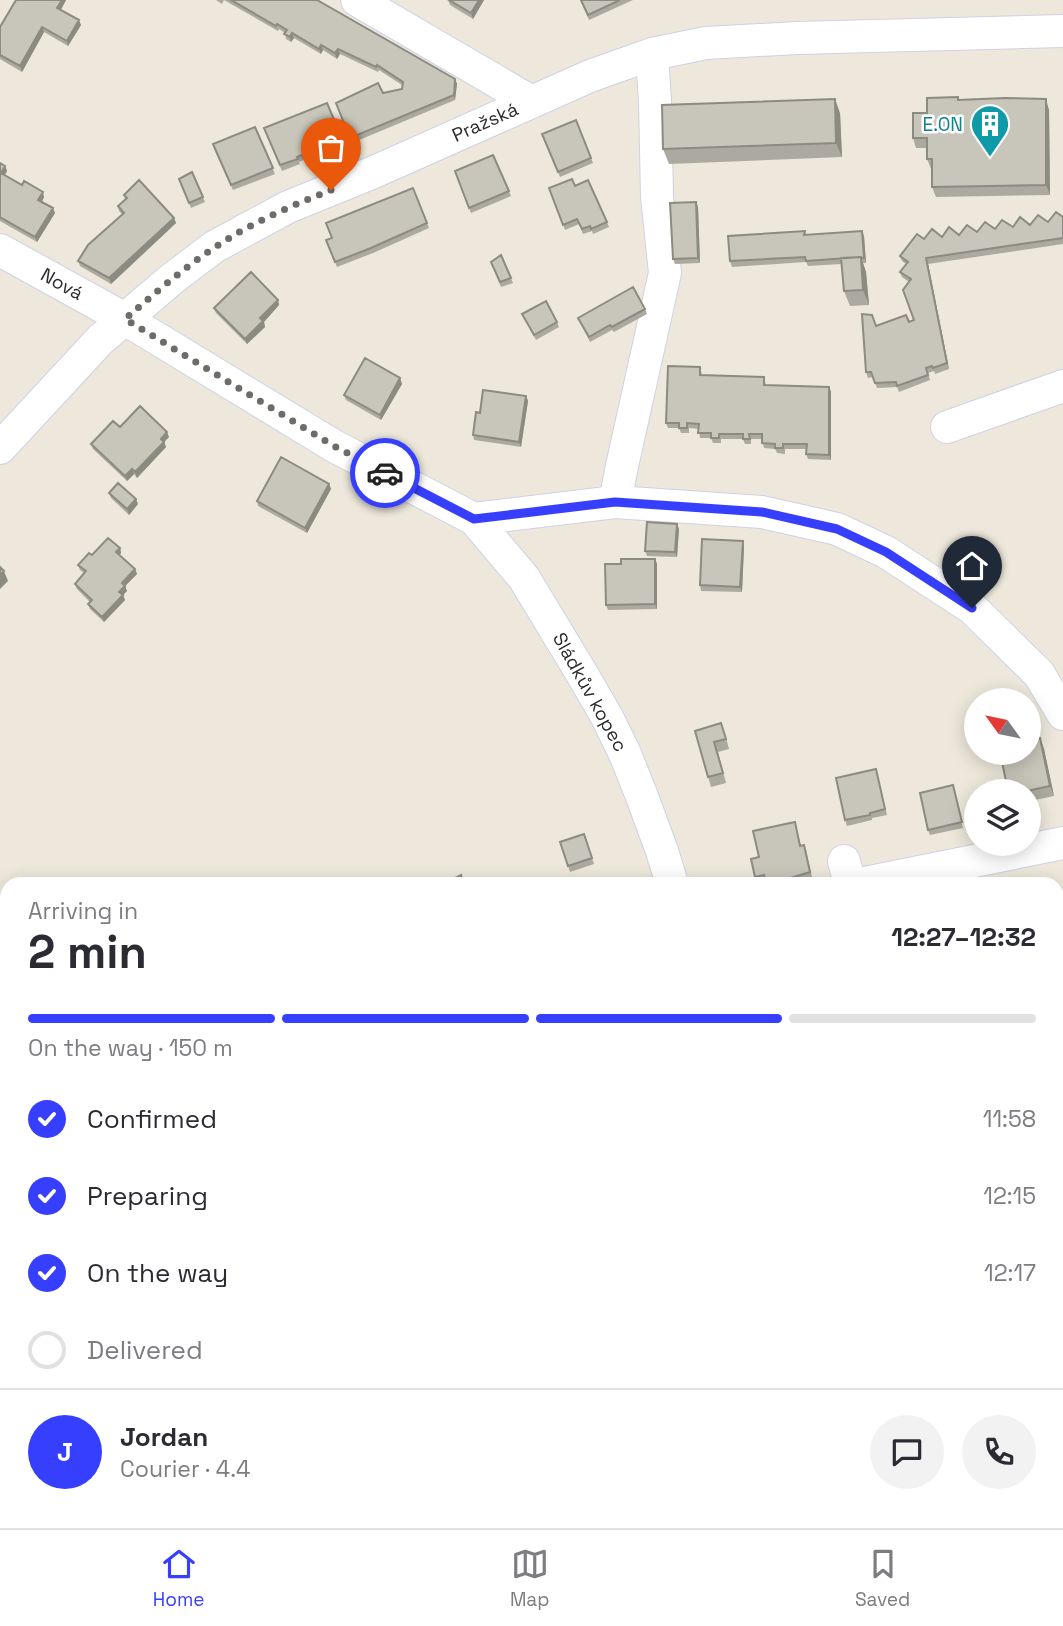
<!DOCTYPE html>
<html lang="en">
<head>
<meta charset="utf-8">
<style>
  :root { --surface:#fff; --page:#f2f2f3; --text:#2b2b33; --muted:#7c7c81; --line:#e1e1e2; --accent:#373fff }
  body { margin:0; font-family:"Space Grotesk",sans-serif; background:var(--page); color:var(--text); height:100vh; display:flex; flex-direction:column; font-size:26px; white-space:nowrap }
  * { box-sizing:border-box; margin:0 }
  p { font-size:23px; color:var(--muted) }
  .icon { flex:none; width:38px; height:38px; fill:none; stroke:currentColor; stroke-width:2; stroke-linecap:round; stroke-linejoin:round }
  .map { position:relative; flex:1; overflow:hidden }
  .details { position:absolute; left:0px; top:877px; width:1064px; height:653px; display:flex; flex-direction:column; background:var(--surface); border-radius:21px 21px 0 0; box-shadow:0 4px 18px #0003 }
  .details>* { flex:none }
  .needle { width:46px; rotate:303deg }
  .buttons { position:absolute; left:964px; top:688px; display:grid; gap:14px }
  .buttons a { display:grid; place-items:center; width:77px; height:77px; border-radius:50%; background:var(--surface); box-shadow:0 4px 18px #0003; font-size:35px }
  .pin { position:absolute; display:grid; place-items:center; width:60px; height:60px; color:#fff; margin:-72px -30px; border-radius:50% 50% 50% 0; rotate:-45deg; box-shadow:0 0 7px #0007 }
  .pin .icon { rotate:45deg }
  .courier { position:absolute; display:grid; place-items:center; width:70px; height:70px; margin:-35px; border:5px solid #373fff; border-radius:50%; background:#fff; color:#222; box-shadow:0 2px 9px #0007 }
  .summary em { font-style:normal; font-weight:700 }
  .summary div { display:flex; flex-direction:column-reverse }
  .summary { display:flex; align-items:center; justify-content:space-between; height:119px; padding:0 28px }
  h1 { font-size:46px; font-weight:700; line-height:52px }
  .bar { display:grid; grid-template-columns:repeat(4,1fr); gap:10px 7px; align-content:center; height:84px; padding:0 28px }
  .bar i { height:9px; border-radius:5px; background:var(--line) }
  .bar .selected { background:var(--accent) }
  .bar p { grid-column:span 4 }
  .line { display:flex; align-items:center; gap:18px; padding:0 28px; border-top:2px solid var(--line) }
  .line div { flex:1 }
  .round { display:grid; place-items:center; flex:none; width:74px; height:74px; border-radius:37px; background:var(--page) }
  ol { padding:0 28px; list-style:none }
  li { display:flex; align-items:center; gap:21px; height:77px }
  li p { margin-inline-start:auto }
  li .icon { padding:7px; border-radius:50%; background:var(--accent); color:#fff; stroke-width:4 }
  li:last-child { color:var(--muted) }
  li i { width:38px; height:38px; border:4px solid var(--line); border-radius:50% }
  .tabs { display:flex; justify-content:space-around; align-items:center; height:98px; border-top:2px solid var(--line); background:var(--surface); font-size:19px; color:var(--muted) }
  .tabs a { display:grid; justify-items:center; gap:4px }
  .tabs .selected { color:var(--accent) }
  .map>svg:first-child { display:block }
  .green { fill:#a5e894 }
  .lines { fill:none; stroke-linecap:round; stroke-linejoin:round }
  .stream { stroke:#67bcf6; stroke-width:9 }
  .minor-casing { stroke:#d0d1e4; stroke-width:34 }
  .minor { stroke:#fff; stroke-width:32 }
  .wall { fill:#acaaa0 }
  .shaded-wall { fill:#8c8b82 }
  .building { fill:#c8c6ba; stroke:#8c8b82; stroke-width:2 }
  .done { stroke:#6e6c68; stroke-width:7; stroke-dasharray:0 12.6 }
  .route { stroke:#373fff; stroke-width:9 }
  .labels { text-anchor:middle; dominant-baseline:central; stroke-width:5; stroke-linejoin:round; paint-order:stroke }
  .street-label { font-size:19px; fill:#2a2a2a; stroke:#fff }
  .culture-label { font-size:19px; fill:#0d838f; stroke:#fff; text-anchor:end }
</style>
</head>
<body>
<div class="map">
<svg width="1063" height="1528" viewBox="0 0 1063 1528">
  <rect width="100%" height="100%" fill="#ede8db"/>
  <path class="green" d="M7,1500v22h335l4,6h-346v-20z"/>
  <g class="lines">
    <path class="stream" d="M0,1152l7,-8"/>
    <g class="minor-casing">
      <path id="minor" d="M357,0l173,101
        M0,250l125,69 209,127 140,73 50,59 58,96 25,43 18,37 16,40 21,57 10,33
        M947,427l116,-41
        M0,448l100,-108 73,-62 41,-31 74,-40 86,-35 216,-96 62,-22 54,-11 91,-5 266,-7
        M615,502l7,-36 43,-193 -8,-76 -2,-95 -3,-48
        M474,519l141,-17 147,10 75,17 49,23 86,56 67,66 24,40
        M844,861l6,23
        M860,884l203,-41
        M1057,1202l6,-2
        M1057,1473l6,7"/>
    </g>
    <use href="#minor" class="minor"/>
  </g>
  <path class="wall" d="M16,0h50l-5,10 20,15 -13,21 -24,-14 -22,40 -22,-13v-32z
    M216,0h101l138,79 2,5 -2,16 -103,43 -16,-40 66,-14v-4l-23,-15 -1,2 -38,-18 -3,5 -14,-9 -2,4 -27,-16 -3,4 -5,-3 -1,-6 -6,-4 -1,2 -54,-31 -2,4z
    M448,0h36l-11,19 -23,-14z
    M580,0h53l-44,20z
    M958,97l1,3 90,10 1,85 -114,2 -4,-10v-18h-1l-4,-10v-11h-11l-3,-10 14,-25z
    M327,103l18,43 -18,7 -1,-2 -27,11 1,2 -18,7 -18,-43z
    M840,113l2,44 -173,7 -6,-15z
    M576,120l17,43 -33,14 -18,-43z
    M255,127l20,47 -42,16 -19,-41z
    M493,155l18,41 -40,17 -16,-42z
    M0,163l5,3 2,5 -2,4 39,22 -2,5 13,11 -18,29 -37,-21z
    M192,172l13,30 -14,6 -12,-29z
    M575,186l32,36 2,5 -16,7 -1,-3 -9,3 -4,-10 -14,6 -16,-42z
    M124,195l50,23 2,5 -65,61 -31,-18 -2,-5 44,-47 -3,-3 -1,-5 7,-7z
    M698,207l2,56 -25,1 -2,-5z
    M1063,217v27l-135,20 21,105 -14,5 -1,-3 -6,2 2,7 -31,12 -2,-5 -20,1 -4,-11 -5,1 -2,-6 10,-46 33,-4 5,-2 -5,-38 -7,-5 -2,-5 6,-8 -4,-3 -2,-5 24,-17 124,-17z
    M427,223l2,5 -56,25 -36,14 -11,-27z
    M805,231l1,4 58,1 2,27h-3l3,9 3,33 -19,1 -6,-15 -2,-27 -34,2 -2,-4 -74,5 -2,-6z
    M501,255l12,28 -12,4 -10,-25z
    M278,300l1,5 -15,17 1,5 -18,17 -31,-31 -2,-5z
    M645,309l2,5 -33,18 -2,-2 -22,12 -12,-24z
    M522,314l35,8 2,5 -23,13z
    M700,367l2,8 62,2 2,8 63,2 2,5v68l-23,-1 -2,-5 1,-5h-22v5l-8,-1 -2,-4 -11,-1 -2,-9h-11v5h-6l-2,-5h-22v4h-8l-2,-5h-11l-1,-9 -10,-1v5h-8l-2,-5h-11l-2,-5z
    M400,378l2,6 -21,36 -35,-20 -2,-5z
    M526,396l2,5 -7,46 -47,-7 -1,-5 7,-22z
    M120,427l49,10 -5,5 2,5 -29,31 -3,-4 -7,7 -34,-32 -2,-5z
    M329,484l2,5 -24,44 -49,-27 -1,-5z
    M109,493l29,11 -9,11 -18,-17z
    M679,529l-2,28 -30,-1 -2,-5z
    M743,541l1,6 -2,45 -41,-1 -1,-6z
    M120,548l1,5 -2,2 16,14 2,5 -12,12 2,5 -4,4 2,5 -21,22 -14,-13 -2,-5 2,-2 -13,-13 -2,-5 9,-11 -4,-3 -2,-5 14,-10z
    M655,559l2,5v45l-49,1 -2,-5 15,-41z
    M695,731l30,2 4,16 -11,3 8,31 -15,4z
    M1040,738l4,11 10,47 -24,5 1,7h-2v-17z
    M877,774l10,41 -15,3v2l-25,6 -2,-6z
    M953,785l10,43 -33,7 -2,-5z
    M796,827l5,19 5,4 6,27 -22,7h-24l-1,-3 -8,1 -2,-5 4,-20z
    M584,834l10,30 -24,8 -10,-30z
    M1063,898v54l-3,1 -3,-10z
    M1063,1234v57l-6,2v-47l2,-1z"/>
  <path class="shaded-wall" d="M62,0h4l-7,13 -2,-5z
    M479,0h5l-11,19 -2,-6z
    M79,20l2,5 -13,21 -1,-5z
    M42,27l2,5 -22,40 -2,-6z
    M292,33l2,5 -3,4 -1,-5z
    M321,45l2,5 -2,4 -2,-5z
    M338,49l2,5 -3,5 -2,-6z
    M455,79l2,5 -2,16 -1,-5z
    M835,99l5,14 2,44 -6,-14z
    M1046,99l3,11 1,85 -4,-10z
    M5,166l2,5 -4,7 -2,-5z
    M43,192l1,5 -4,8 -2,-5z
    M696,202l2,5 2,56 -2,-5z
    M53,208l2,5 -18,29 -2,-5z
    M174,218l2,5 -65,61 -2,-6z
    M862,231l2,5 2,27 -2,-5z
    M861,257l5,15 3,33 -6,-15z
    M926,258l2,6 21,105 -2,-6z
    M278,300l1,5 -15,17 1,5 -18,17 -2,-5 15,-21z
    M400,378l2,6 -21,36 -1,-5z
    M829,387l2,5v68l-2,-5z
    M526,396l2,5 -7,46 -2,-5z
    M167,432l2,5 -5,5 2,5 -29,31 -2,-6 26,-33z
    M132,469l2,5 -7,7 -2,-5z
    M329,484l2,5 -24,44 -2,-5z
    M136,499l2,5 -9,11 -2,-6z
    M677,524l2,5 -2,28 -2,-5z
    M743,541l1,6 -2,45 -2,-5z
    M120,548l1,5 -3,4 -2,-5z
    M655,559l2,5v45l-2,-5z
    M135,569l2,5 -12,12 2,5 -4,4 2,5 -21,22 -2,-5 17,-25 3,-9z
    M4,571l4,10 -8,8v-14z
    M1040,738l4,11 10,47 -4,-10z
    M1061,1522l2,5 -11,1z"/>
  <path class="building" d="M16,0h46l-5,8 22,12 -12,21 -25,-14 -22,39 -20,-11v-28z
    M231,0h86l138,79 -1,16 -104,43 -14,-35 42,-20 5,10 19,-4 1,-7 -26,-17 -1,2 -38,-18 -3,4 -14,-8 -2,4 -27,-16 -2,4 -6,-3 3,-4 -10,-6 -1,2z
    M449,0h30l-8,13z
    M581,0h39l-32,15z
    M958,97v3l47,-2 41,1v86l-114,2v-28h-5v-21h-14v-25h14v-15z
    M835,99l1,44 -173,6 -1,-44z
    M327,103l16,38 -18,7v-2l-28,11 1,2 -18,6 -16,-37z
    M576,120l15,38 -33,14 -16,-38z
    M255,127l18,41 -42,17 -18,-41z
    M493,155l16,36 -40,17 -14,-37z
    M0,163l5,3 -4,7 21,12 2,-4 19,11 -5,8 15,8 -18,29 -35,-20z
    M192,172l11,25 -14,6 -10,-24z
    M572,179l3,7 13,-6 19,42 -16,7 -1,-3 -8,3 -5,-10 -14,6 -14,-37z
    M139,180l35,38 -65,60 -31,-17 10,-16 36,-32 -6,-7 9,-8 -3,-3z
    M413,188l14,35 -56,25 -36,14 -9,-22 6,-2 -6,-15z
    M696,202l2,56 -25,1 -3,-56z
    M1056,212l7,5v21l-137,20 21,105 -14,5 -1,-2 -6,2 2,7 -31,11 -1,-4 -21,1 -4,-11h-5l-4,-58 10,1 4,11 30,-11 3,7 5,-2 -11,-30 8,-11 -11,-7 8,-10 -8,-6 17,-22 7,5 8,-10 10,8 7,-10 10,8 8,-10 10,7 8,-10 10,7 7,-9 11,7 7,-10 10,8 8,-10 10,7z
    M805,231l-1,4 58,-4 2,27h-3v-1l-55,4 -1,-4 -75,4 -2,-25z
    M501,255l10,23 -11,4 -9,-20z
    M861,257l2,33 -19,1 -3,-33z
    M251,272l27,28 -18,18 3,3 -18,18 -31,-31z
    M633,287l12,22 -33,18 -2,-2 -21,12 -11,-19z
    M546,301l11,21 -23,13 -12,-21z
    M365,358l35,20 -20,37 -36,-20z
    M668,366l32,1v8l64,2v8l65,2v68l-23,-1 1,-10h-24v4h-8v-4l-13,-1v-9h-13l1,5h-7v-5h-24v4h-8v-5h-13l1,-9 -12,-1v5h-8v-5h-13z
    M483,390l43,6 -7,46 -46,-7 3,-23 4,1z
    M140,406l27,26 -6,7 3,3 -29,30 -3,-3 -7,7 -34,-32 22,-23 7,6z
    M281,457l48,27 -24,44 -48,-27z
    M118,483l18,16 -9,10 -18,-16z
    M647,522l30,2 -2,28 -30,-1z
    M108,538l12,10 -4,4 19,17 -13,14 3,3 -6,6 4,3 -21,22 -14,-13 4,-4 -17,-16 11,-13 -8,-6 11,-12 3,2z
    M702,539l41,2 -3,46 -40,-2z
    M621,559h34v45l-49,1 -1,-41h16z
    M0,567l4,4 -4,4z
    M721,723l5,16 -12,3 9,31 -15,4 -13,-46z
    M1040,738l10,48 -23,5h-19l-8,-39h29v-11z
    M876,769l9,40 -15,4v2l-25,5 -9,-42z
    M953,785l9,37 -34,8 -8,-37z
    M795,822l5,24 4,-1 6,27 -39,12h-5l-2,-9 -9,2 -4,-18 8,-2 -6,-26z
    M584,834l8,24 -24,8 -8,-24z
    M461,875l2,9h-19z
    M1063,898v48l-5,2 -1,-5v-44z
    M1063,1234v51l-6,2v-41l2,-1 -2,-9z
    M1063,1405v30l-6,-8v-18z
    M1057,1516l4,6 -9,6h-41l-4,-6h50z
    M677,1522h32l-1,6h-20l-12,-2z"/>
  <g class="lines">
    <path class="done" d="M331,190c-40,16 -81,33 -117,58 -32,21 -61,47 -89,71l209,127 51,27"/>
    <path class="route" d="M385,473l89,46 141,-17 147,10 75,17 49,23 86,56"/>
  </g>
  <defs>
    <g id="building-pin" transform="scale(2.0125)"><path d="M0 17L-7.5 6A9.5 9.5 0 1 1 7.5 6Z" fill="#0f9aa8" stroke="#fff"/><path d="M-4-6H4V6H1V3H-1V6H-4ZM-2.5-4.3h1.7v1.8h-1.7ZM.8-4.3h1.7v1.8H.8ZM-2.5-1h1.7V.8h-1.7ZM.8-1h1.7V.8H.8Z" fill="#fff"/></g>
  </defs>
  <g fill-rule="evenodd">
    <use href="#building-pin" x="990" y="124"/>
  </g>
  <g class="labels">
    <g class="street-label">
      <text transform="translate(485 122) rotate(-24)">Pražská</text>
      <text transform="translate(62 284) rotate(29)">Nová</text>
      <text transform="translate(590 692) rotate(61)">Sládkův kopec</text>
    </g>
    <g class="culture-label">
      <text x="963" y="124">E.ON</text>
    </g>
  </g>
</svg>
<div class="buttons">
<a><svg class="needle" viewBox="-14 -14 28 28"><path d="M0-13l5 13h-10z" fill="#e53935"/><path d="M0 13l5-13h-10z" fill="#7c7c81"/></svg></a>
<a><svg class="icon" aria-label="layers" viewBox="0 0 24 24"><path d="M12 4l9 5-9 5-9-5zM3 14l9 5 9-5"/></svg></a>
</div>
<div class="pin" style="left:331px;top:190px;background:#ea580c"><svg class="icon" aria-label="bag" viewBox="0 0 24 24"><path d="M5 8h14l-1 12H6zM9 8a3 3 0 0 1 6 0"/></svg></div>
<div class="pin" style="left:972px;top:608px;background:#1f2937"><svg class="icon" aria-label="home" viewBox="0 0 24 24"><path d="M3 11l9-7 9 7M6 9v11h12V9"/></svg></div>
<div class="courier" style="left:385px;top:473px"><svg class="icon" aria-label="car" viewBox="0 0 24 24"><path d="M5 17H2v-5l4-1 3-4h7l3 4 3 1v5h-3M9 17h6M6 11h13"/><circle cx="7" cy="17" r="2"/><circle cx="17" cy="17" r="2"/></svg></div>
<section class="details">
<div class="summary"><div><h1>2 min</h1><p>Arriving in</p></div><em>12:27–12:32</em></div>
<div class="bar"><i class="selected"></i><i class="selected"></i><i class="selected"></i><i></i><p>On the way · 150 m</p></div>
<ol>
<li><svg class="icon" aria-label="check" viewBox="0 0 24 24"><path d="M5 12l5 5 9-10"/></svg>Confirmed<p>11:58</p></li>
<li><svg class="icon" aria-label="check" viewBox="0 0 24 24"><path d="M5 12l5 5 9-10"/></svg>Preparing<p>12:15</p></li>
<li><svg class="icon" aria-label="check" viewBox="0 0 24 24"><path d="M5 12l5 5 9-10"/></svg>On the way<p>12:17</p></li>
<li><i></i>Delivered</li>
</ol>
<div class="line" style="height:126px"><b class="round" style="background:var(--accent);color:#fff">J</b><div><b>Jordan</b><p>Courier · 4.4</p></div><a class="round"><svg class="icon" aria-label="chat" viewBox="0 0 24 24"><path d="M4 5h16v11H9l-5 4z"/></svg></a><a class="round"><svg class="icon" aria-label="phone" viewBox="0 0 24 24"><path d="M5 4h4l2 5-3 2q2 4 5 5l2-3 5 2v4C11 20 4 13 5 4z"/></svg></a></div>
</section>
</div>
<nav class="tabs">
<a class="selected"><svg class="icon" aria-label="home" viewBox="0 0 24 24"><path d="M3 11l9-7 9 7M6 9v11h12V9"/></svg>Home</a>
<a><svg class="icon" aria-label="map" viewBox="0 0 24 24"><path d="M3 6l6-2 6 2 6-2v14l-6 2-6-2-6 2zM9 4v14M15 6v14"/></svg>Map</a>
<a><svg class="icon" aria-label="saved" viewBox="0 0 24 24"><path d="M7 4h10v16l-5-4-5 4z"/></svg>Saved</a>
</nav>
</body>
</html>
